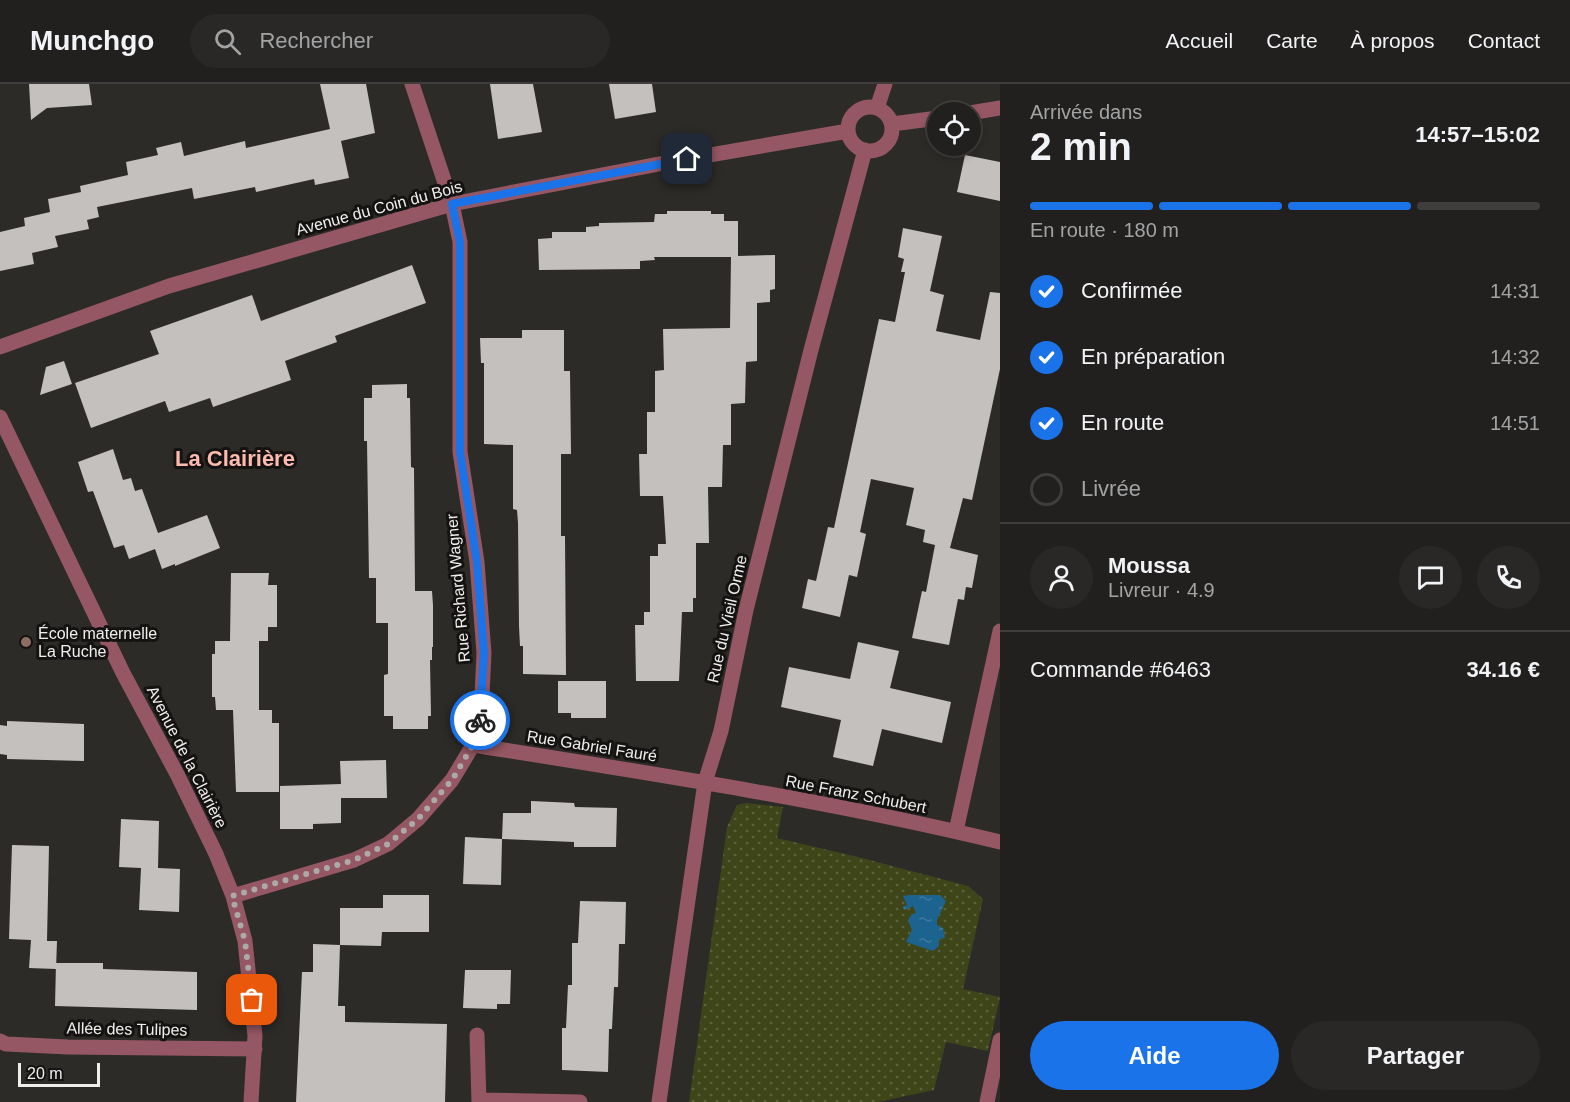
<!DOCTYPE html>
<html lang="fr">
<head>
<meta charset="utf-8">
<style>
  :root { --surface:#22201e; --page:#2a2827; --text:#f1f3f6; --muted:#a2a3a4; --line:#3f3e3c; --accent:#1a73e8 }
  body { margin:0; font-family:Arial,sans-serif; background:var(--page); color:var(--text); height:100vh; display:flex; flex-direction:column; font-size:22px; white-space:nowrap }
  * { box-sizing:border-box; margin:0 }
  p { font-size:20px; color:var(--muted) }
  .icon { flex:none; width:33px; height:33px; fill:none; stroke:currentColor; stroke-width:2; stroke-linecap:round; stroke-linejoin:round }
  .map { position:relative; flex:1; overflow:hidden }
  .side { display:flex; flex-direction:column; background:var(--surface); width:570px }
  .side>* { flex:none }
  .controls { position:absolute; left:927px; top:18px; display:grid; gap:12px }
  .controls a { display:grid; place-items:center; width:54px; height:54px; border-radius:50%; background:var(--surface); box-shadow:0 3px 9px #0003,0 0 0 2px var(--line); font-size:30px }
  .scale { position:absolute; left:18px; bottom:15px; width:82px; box-sizing:border-box; padding-left:6px; border:3px solid #f0eeed; border-top:0; font-size:16px; line-height:21px; white-space:nowrap; color:#f0eeed; -webkit-text-stroke:4px #151312; paint-order:stroke }
  .pin { position:absolute; display:grid; place-items:center; width:51px; height:51px; color:#fff; margin:-26px; border-radius:12px; box-shadow:0 3px 9px #0006 }
  .courier { position:absolute; display:grid; place-items:center; width:60px; height:60px; margin:-30px; border:4px solid #1a73e8; border-radius:50%; background:#fff; color:#222; box-shadow:0 2px 8px #0007 }
  .headline em { font-style:normal; font-weight:700 }
  .headline div { display:flex; flex-direction:column-reverse }
  .headline { display:flex; align-items:center; justify-content:space-between; height:102px; padding:0 30px }
  h1 { font-size:39px; font-weight:700; line-height:45px }
  .bar { display:grid; grid-template-columns:repeat(4,1fr); gap:9px 6px; align-content:center; height:72px; padding:0 30px }
  .bar i { height:8px; border-radius:4px; background:var(--line) }
  .bar .current { background:var(--accent) }
  .bar p { grid-column:span 4 }
  .line { display:flex; align-items:center; gap:15px; padding:0 30px; border-top:2px solid var(--line) }
  .line div { flex:1 }
  .round { display:grid; place-items:center; flex:none; width:63px; height:63px; border-radius:32px; background:var(--page) }
  ol { padding:0 30px; list-style:none }
  li { display:flex; align-items:center; gap:18px; height:66px }
  li p { margin-inline-start:auto }
  li .icon { padding:6px; border-radius:50%; background:var(--accent); color:#fff; stroke-width:4 }
  li:last-child { color:var(--muted) }
  li i { width:33px; height:33px; border:3px solid var(--line); border-radius:50% }
  .primary-button { display:flex; gap:12px; margin-top:auto; padding:12px 30px }
  .primary-button a { flex:1; height:69px; border-radius:36px; background:var(--accent); color:#fff; font-size:24px; font-weight:700; line-height:69px; text-align:center }
  .primary-button a+a { background:var(--page); color:var(--text) }
  header { display:flex; align-items:center; gap:36px; box-sizing:border-box; height:84px; padding:0 30px; background:var(--surface); border-bottom:2px solid var(--line) }
  header strong { font-size:28px }
  nav { display:flex; gap:33px; margin-inline-start:auto; font-size:21px }
  .search { width:420px; height:54px; background:var(--page); display:flex; align-items:center; gap:15px; box-sizing:border-box; padding:0 21px; border-radius:33px; color:var(--muted); font-size:22px }
  main { display:flex; flex:1; min-height:0 }
  .map>svg:first-child { display:block }
  .grass { fill:url(#grass-dots) }
  .water { fill:url(#water-ripples) }
  .building { fill:#c4c0bd }
  .lines { fill:none; stroke-linecap:round; stroke-linejoin:round }
  .minor { stroke:#955763; stroke-width:15 }
  .done { stroke:#acaaa8; stroke-width:6; stroke-dasharray:0 10.8 }
  .route { stroke:#1a73e8; stroke-width:8 }
  .education-dot { fill:#8d6e63; stroke:#151312; stroke-width:2 }
  .labels { text-anchor:middle; dominant-baseline:central; stroke-width:6; stroke-linejoin:round; paint-order:stroke }
  .street-label { font-size:16px; fill:#f0eeed; stroke:#151312 }
  .poi-label { font-size:16px; fill:#f0eeed; stroke:#151312; text-anchor:start }
  .district-label { font-size:22px; font-weight:bold; fill:#fdbaaf; stroke:#151312 }
</style>
</head>
<body>
<header>
<strong>Munchgo</strong>
<div class="search"><svg class="icon" aria-label="search" viewBox="0 0 24 24"><circle cx="10" cy="10" r="6"/><path d="M15 15l6 6"/></svg>Rechercher</div>
<nav><a>Accueil</a><a>Carte</a><a>À propos</a><a>Contact</a></nav>
</header>
<main>
<div class="map">
<svg width="1000" height="1018" viewBox="0 0 1000 1018">
  <defs>
    <pattern id="grass-dots" width="8" height="8" patternUnits="userSpaceOnUse" patternTransform="scale(1.5)"><rect width="8" height="8" fill="#3e4619"/><path d="M2 2h.1M6 6h.1" fill="none" stroke="#5a613b" stroke-width="1.8" stroke-linecap="round"/></pattern>
    <pattern id="water-ripples" width="26" height="14" patternUnits="userSpaceOnUse" patternTransform="scale(1.5)"><rect width="26" height="14" fill="#1d6390"/><path d="M2 4q2-2 4 0t4 0M15 11q2-2 4 0t4 0" fill="none" stroke="#3e7aa0"/></pattern>
  </defs>
  <rect width="100%" height="100%" fill="#2d2b28"/>
  <path class="grass" d="M746,719l37,4 -6,31 81,19 110,29 15,13 -20,90 37,8 -12,54 -42,-9 -12,48 -56,12h-189l38,-275 10,-22z"/>
  <path class="water" d="M910,811h30l6,6 -9,19v5l6,3 2,10 -6,1v7l-6,5 -27,-9 6,-12 -4,-10 4,-6 4,-1 -3,-7 -9,4 -1,-3 4,-2 -4,-9z"/>
  <path class="building" d="M29,0h60l3,21 -45,3 -16,12z
    M320,0h46l9,49 -34,8 8,37 -34,7 -1,-6 -58,13 -1,-5 -61,12 -2,-11 -95,19 2,10 -12,3 2,9 -34,7 3,11 -26,6 2,11 -34,7v-39l25,-6 -1,-8 26,-6 -2,-13 33,-7 -1,-6 48,-11 -2,-13 32,-7 -2,-7 25,-6 3,14 61,-15 1,7 84,-19z
    M490,0h43l9,48 -44,7z
    M609,0h43l4,28 -41,7z
    M965,71l35,7v39l-43,-9z
    M667,127h44v3h13v7h14v35l37,-1v34l-5,1v12l-13,1v58l-11,1 -1,41 -14,1v41h-8l-1,42h-14l1,56h-13v55h-3v14h-11l-3,69h-43l-1,-56h9v-13h6v-56h8v-12h8l-3,-48h-23l-1,-42h8v-42h8v-41l9,-1 -1,-41 67,-1 1,-71h-77l1,3 -15,1v8l-101,1 -1,-31 14,-1v-6h34v-5l13,-1v-3l55,-1 1,-8h12z
    M903,144l39,8 -12,55 14,4 -8,36 44,9 10,-48 10,1v76l-28,131 -9,-2 -13,50 28,7 -6,33 -6,-1 -2,13 -6,-1 -9,46 -37,-7 10,-47 4,1 9,-47 -12,-3 2,-12 -19,-5 8,-37 -43,-9 -11,53 6,2 -9,43 -8,-2 -9,42 -38,-9 6,-29 8,2 12,-54 6,1 45,-209 16,3 10,-50h-4l3,-13 -6,-2z
    M412,181l14,38 -91,33 2,6 -52,19 6,19 -78,27 -3,-9 -41,14 -4,-11 -74,27 -16,-45 84,-29 -9,-23 102,-36 9,26z
    M522,246h42v41h6l1,83h-10v82h4l1,139 -43,-1v-28h-3l-1,-20 -1,-103 -1,-13 -4,-1v-64l-29,-1v-81h-3l-1,-25h42z
    M64,277l8,23 -32,11 6,-28z
    M407,300v14h3l1,69 3,1 1,123h17l1,14v42h-1v13h-2l1,56h-3v13h-35v-13h-9v-41l4,-1v-51h-12v-45h-7l-2,-137h-3v-43h8v-13z
    M113,365l10,31 8,-2 4,13 7,-2 16,44 49,-18 13,33 -45,18v-2l-13,5 -7,-20 -26,10 -5,-14 -10,3 -21,-57 -5,1 -10,-30z
    M231,489h38l-1,12h9v42h-9v14h-9v69h13v13h7v69h-43l-3,-82h-17l-1,-13h-3v-43h3v-13h15z
    M858,558l41,9 -9,37 61,14 -9,41 -60,-14 -9,37 -40,-9 8,-37 -60,-13 8,-40 61,12z
    M558,597h48v37h-35v-5h-13z
    M7,637l77,3v37l-77,-2v-4l-7,-1v-29l7,1z
    M386,676l1,38h-46v-14v39l-28,1v5h-33v-43l61,-2 -1,-23z
    M531,717l43,2 1,4 42,1 -1,39h-42v-5l-72,-3 1,-26h28z
    M121,735l38,2 -1,47 22,1 -1,43 -40,-2 2,-42 -22,-1z
    M465,753l37,2 -1,46 -38,-1z
    M12,761l37,1 -2,95h10l-1,28 -27,-1 2,-28 -22,-1z
    M383,811h46v37h-47l-1,14 -41,-1 -2,61h7v16l102,2 -2,78h-149l6,-130h11v-28l27,1v-37h43z
    M580,817l46,1 -1,42h-6l-1,43h-4l-2,42h-3l-1,43 -46,-2v-42h4l2,-43h4v-42h6z
    M56,879h47v6l94,3v38l-142,-4z
    M465,886h46l-1,34h-13v5l-34,-1z"/>
  <g class="lines">
    <path class="minor" d="M848 45a22 22 0 1 1 44 0a22 22 0 1 1-44 0Z
      M877,24l8,-24
      M970,29l30,-5
      M892,40l46,-6
      M0,263l169,-61 283,-82 212,-41 184,-32
      M0,333l123,256 54,101 39,80 17,42 12,45 10,95 -4,66
      M473,661c176,28 353,55 527,97
      M956,747l44,-200
      M233,812l121,-36 34,-16 30,-25 34,-39 21,-35 8,-28 3,-64 -7,-91 -17,-110v-210l-8,-38 -40,-120
      M477,951l2,67
      M0,957l6,3 62,3 187,2
      M479,1016l101,2
      M659,1018l46,-320 16,-51 25,-121 65,-260 54,-200
      M987,1018l13,-62"/>
  </g>
  <g class="lines">
    <path class="done" d="M252,916l-7,-59 -13,-45 122,-36 34,-16 30,-25 34,-39 21,-35 7,-25"/>
    <path class="route" d="M480,636l4,-67 -7,-91 -17,-110v-210l-8,-38 235,-45"/>
  </g>
  <circle class="education-dot" cx="26" cy="558" r="6"/>
  <g class="labels">
    <g class="street-label">
      <text transform="translate(379 124) rotate(-15)">Avenue du Coin du Bois</text>
      <text transform="translate(458 504) rotate(-95)">Rue Richard Wagner</text>
      <text transform="translate(727 535) rotate(-77)">Rue du Vieil Orme</text>
      <text transform="translate(592 662) rotate(9)">Rue Gabriel Fauré</text>
      <text transform="translate(187 673) rotate(63)">Avenue de la Clairière</text>
      <text transform="translate(856 710) rotate(11)">Rue Franz Schubert</text>
      <text transform="translate(127 945) rotate(1)">Allée des Tulipes</text>
    </g>
    <g class="poi-label">
      <text x="38" y="549">École maternelle<tspan x="38" dy="18">La Ruche</tspan></text>
    </g>
    <g class="district-label">
      <text x="235" y="374">La Clairière</text>
    </g>
  </g>
</svg>
<div class="controls">
<a><svg class="icon" aria-label="locate" viewBox="0 0 24 24"><circle cx="12" cy="12" r="6"/><path d="M12 2v4M12 18v4M2 12h4M18 12h4"/></svg></a>
</div>
<div class="scale">20 m</div>
<div class="pin" style="left:252px;top:916px;background:#ea580c"><svg class="icon" aria-label="bag" viewBox="0 0 24 24"><path d="M5 8h14l-1 12H6zM9 8a3 3 0 0 1 6 0"/></svg></div>
<div class="pin" style="left:687px;top:75px;background:#1f2937"><svg class="icon" aria-label="home" viewBox="0 0 24 24"><path d="M3 11l9-7 9 7M6 9v11h12V9"/></svg></div>
<div class="courier" style="left:480px;top:636px"><svg class="icon" aria-label="bike" viewBox="0 0 24 24"><circle cx="6" cy="16" r="4"/><circle cx="18" cy="16" r="4"/><path d="M6 16l4-8h5l3 8M10 8l3 8H6M13 5h3"/></svg></div>
</div>
<section class="side">
<div class="headline"><div><h1>2 min</h1><p>Arrivée dans</p></div><em>14:57–15:02</em></div>
<div class="bar"><i class="current"></i><i class="current"></i><i class="current"></i><i></i><p>En route · 180 m</p></div>
<ol>
<li><svg class="icon" aria-label="check" viewBox="0 0 24 24"><path d="M5 12l5 5 9-10"/></svg>Confirmée<p>14:31</p></li>
<li><svg class="icon" aria-label="check" viewBox="0 0 24 24"><path d="M5 12l5 5 9-10"/></svg>En préparation<p>14:32</p></li>
<li><svg class="icon" aria-label="check" viewBox="0 0 24 24"><path d="M5 12l5 5 9-10"/></svg>En route<p>14:51</p></li>
<li><i></i>Livrée</li>
</ol>
<div class="line" style="height:108px"><a class="round"><svg class="icon" aria-label="person" viewBox="0 0 24 24"><circle cx="12" cy="8" r="4"/><path d="M4 21q1-7 8-7t8 7"/></svg></a><div><b>Moussa</b><p>Livreur · 4.9</p></div><a class="round"><svg class="icon" aria-label="chat" viewBox="0 0 24 24"><path d="M4 5h16v11H9l-5 4z"/></svg></a><a class="round"><svg class="icon" aria-label="phone" viewBox="0 0 24 24"><path d="M5 4h4l2 5-3 2q2 4 5 5l2-3 5 2v4C11 20 4 13 5 4z"/></svg></a></div>
<div class="line" style="height:78px"><div>Commande #6463</div><b>34.16 €</b></div>
<div class="primary-button"><a>Aide</a><a>Partager</a></div>
</section>
</main>
</body>
</html>
